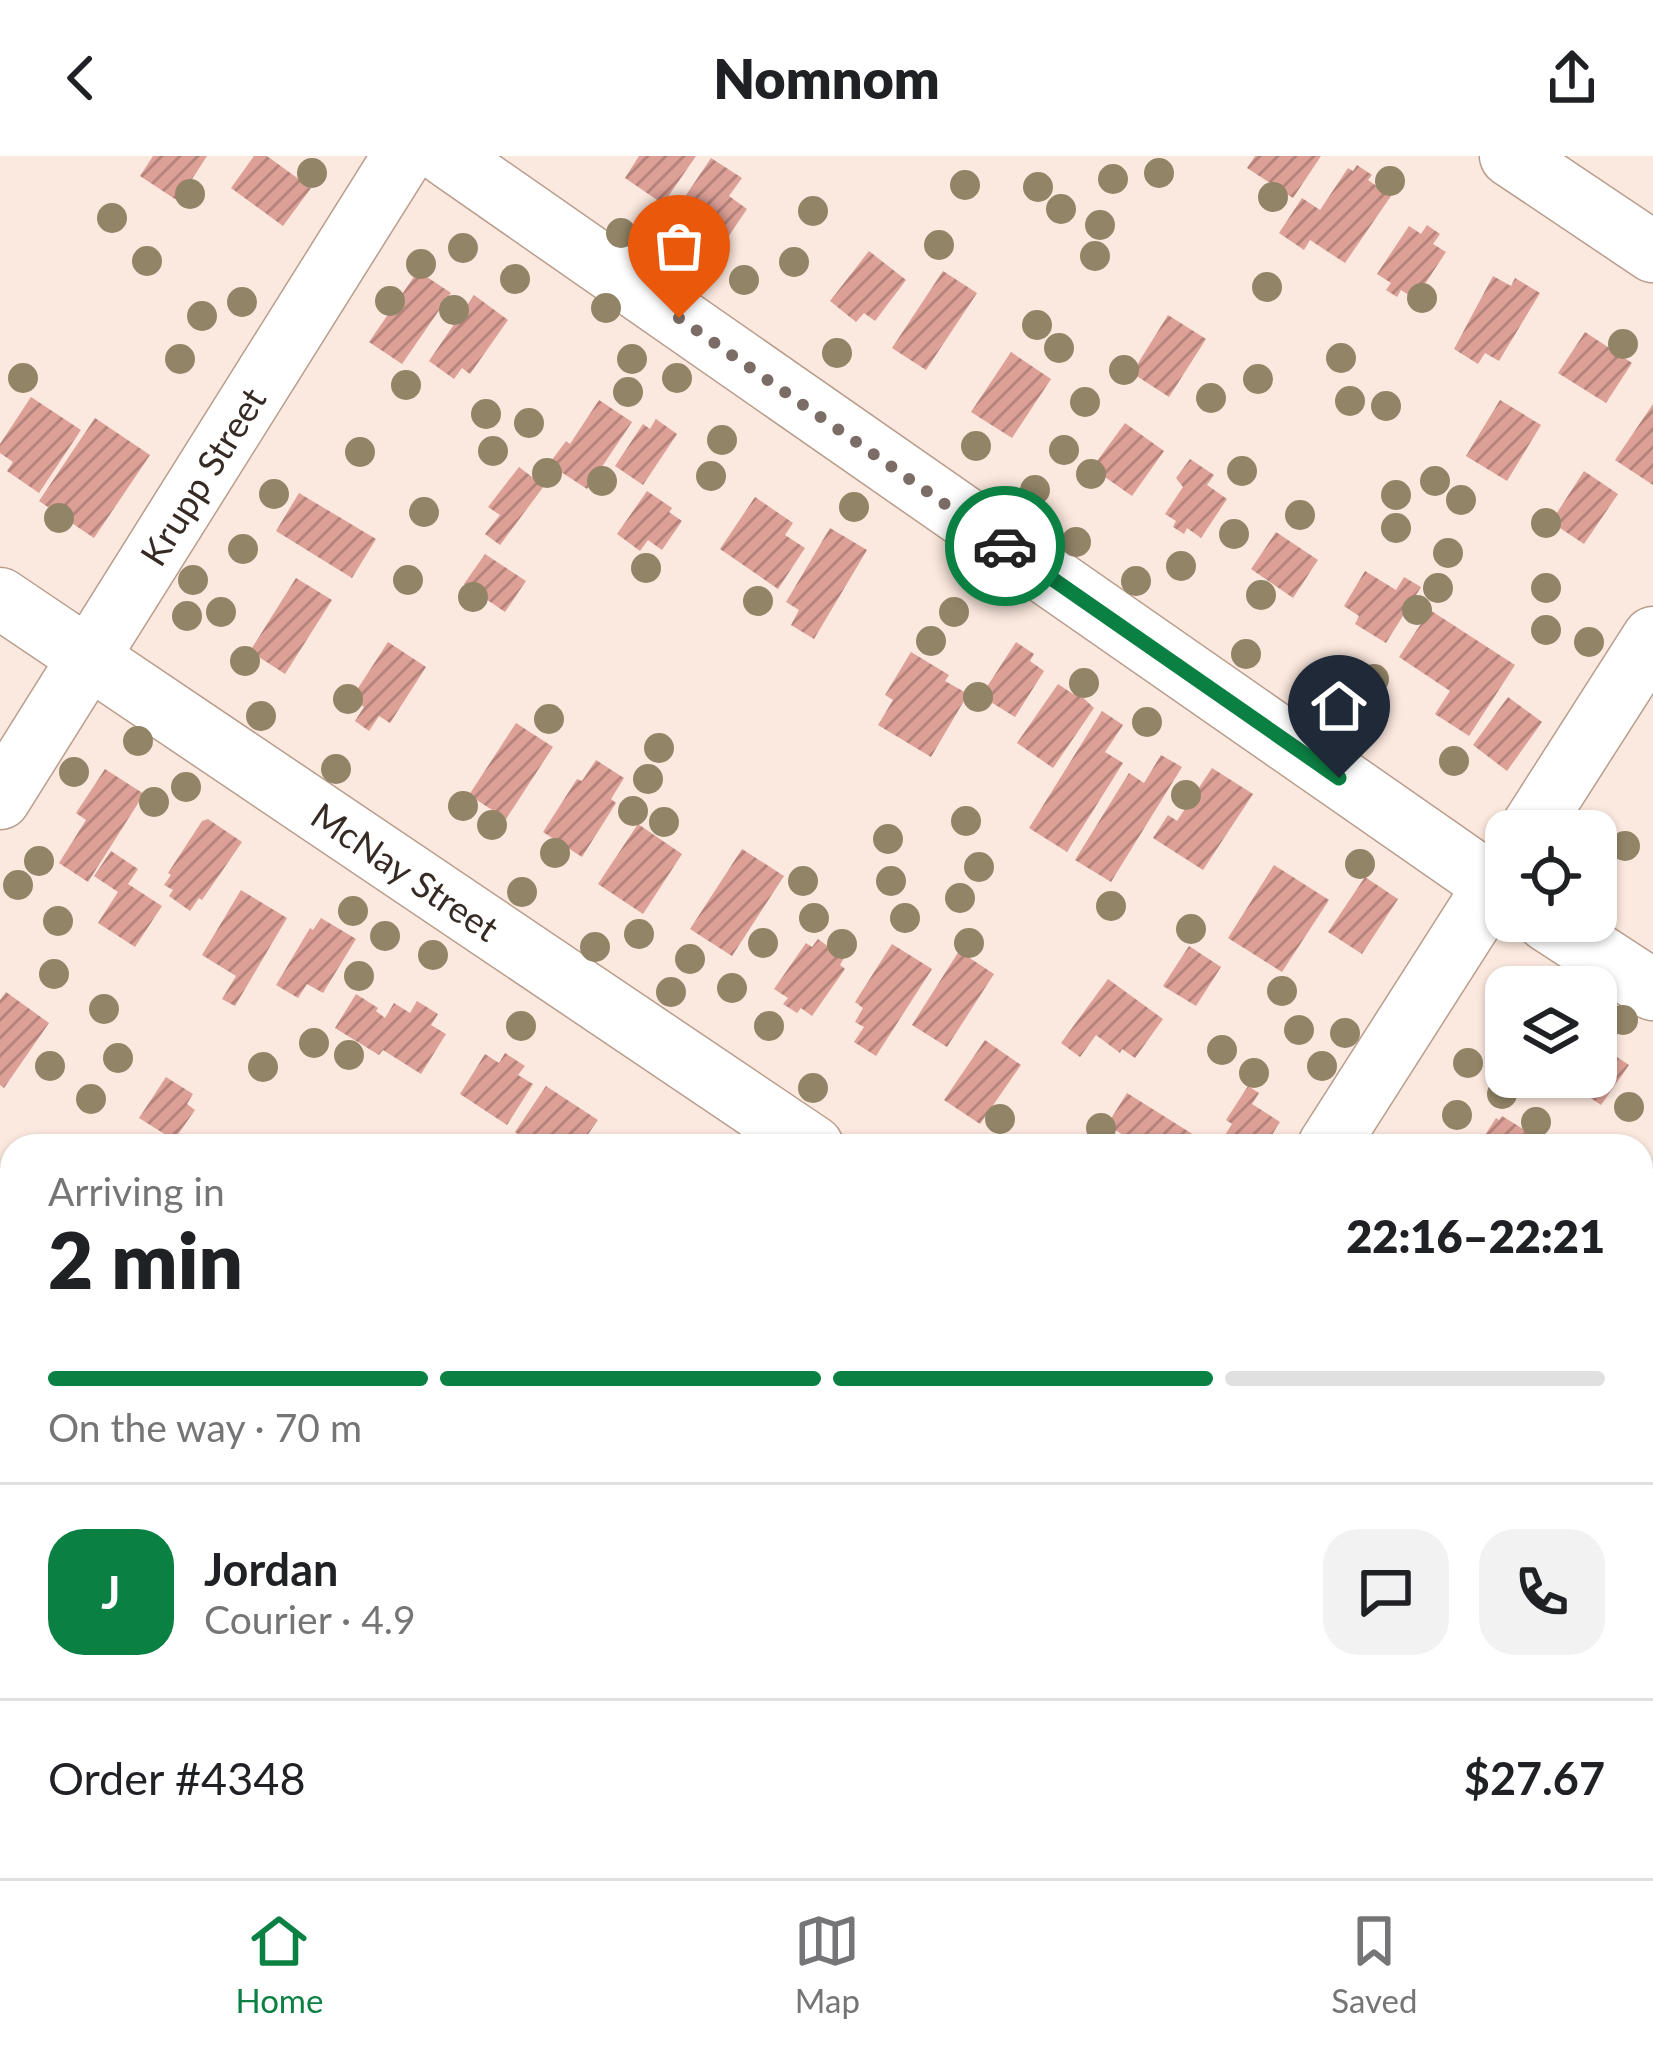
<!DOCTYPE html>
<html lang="en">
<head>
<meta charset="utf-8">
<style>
  :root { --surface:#fff; --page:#f2f2f2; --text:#202124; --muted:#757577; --line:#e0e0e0; --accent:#0b8043 }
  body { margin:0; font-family:Lato,sans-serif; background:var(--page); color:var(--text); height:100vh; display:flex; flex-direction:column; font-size:45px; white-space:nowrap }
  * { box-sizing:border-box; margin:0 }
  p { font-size:39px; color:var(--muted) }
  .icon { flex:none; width:66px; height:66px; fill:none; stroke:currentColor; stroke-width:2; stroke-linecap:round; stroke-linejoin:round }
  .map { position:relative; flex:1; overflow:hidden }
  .sheet { position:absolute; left:0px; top:978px; width:1653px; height:744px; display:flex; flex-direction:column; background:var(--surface); border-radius:36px 36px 0 0; box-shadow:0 3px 9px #0004 }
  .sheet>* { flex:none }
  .buttons { position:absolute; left:1485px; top:654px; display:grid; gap:24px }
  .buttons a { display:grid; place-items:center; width:132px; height:132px; border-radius:24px; background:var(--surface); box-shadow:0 3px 9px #0004; font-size:60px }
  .pin { position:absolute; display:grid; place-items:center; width:102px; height:102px; color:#fff; margin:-123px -51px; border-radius:50% 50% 50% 0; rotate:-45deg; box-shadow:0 0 12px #0007 }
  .pin .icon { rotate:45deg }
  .courier { position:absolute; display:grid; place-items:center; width:120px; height:120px; margin:-60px; border:9px solid #0b8043; border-radius:50%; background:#fff; color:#222; box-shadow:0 3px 15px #0007 }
  .head em { font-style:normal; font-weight:800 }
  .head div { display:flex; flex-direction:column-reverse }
  .head { display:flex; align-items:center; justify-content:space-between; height:204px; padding:0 48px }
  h1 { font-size:78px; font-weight:800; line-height:90px }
  .bar { display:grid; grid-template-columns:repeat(4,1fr); gap:18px 12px; align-content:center; height:144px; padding:0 48px }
  .bar i { height:15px; border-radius:9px; background:var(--line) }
  .bar .selected { background:var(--accent) }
  .bar p { grid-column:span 4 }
  .line { display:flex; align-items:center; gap:30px; padding:0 48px; border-top:3px solid var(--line) }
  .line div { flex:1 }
  .round { display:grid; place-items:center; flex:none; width:126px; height:126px; border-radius:36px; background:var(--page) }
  header { display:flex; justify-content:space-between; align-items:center; height:156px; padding:0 48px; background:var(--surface); font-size:54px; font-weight:800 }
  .menu { display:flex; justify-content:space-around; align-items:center; height:168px; border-top:3px solid var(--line); background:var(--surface); font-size:33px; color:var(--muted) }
  .menu a { display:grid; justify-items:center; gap:6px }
  .menu .selected { color:var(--accent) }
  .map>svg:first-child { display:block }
  .building { fill:url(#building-hatch) }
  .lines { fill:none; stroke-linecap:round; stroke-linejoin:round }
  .minor-casing { stroke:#b99d8c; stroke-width:63 }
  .minor { stroke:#fff; stroke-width:60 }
  .tree { fill:#928467 }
  .done { stroke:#7b6c65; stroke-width:12; stroke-dasharray:0 21.6 }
  .route { stroke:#0b8043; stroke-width:15 }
  .labels { text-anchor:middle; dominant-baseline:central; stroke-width:10; stroke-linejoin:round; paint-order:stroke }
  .street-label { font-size:36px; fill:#362a24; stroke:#fef8f5 }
</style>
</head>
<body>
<header><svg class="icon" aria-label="back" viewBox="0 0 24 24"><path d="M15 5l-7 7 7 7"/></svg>Nomnom<svg class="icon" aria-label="share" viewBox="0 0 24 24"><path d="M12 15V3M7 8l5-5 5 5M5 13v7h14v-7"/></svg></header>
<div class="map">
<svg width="1653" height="1722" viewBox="0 0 1653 1722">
  <defs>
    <pattern id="building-hatch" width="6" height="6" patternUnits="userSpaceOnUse" patternTransform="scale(3)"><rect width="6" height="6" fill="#dda097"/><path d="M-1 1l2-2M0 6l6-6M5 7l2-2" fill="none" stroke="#b4837b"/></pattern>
  </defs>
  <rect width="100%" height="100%" fill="#fbe8de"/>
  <path class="building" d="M153,0h54l-29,45 -38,-25z
    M254,0h13l44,32 -28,38 -52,-38z
    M639,0h57l-33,48 -38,-26z
    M1255,0h66l-28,42 -46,-30z
    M711,2l31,20 -13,18 18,13 -25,37 -14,-11 -8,12 -21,-13 8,-11 -13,-10z
    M1357,9l15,10 -4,5 23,16 -46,67 -35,-23 -6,10 -25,-17 23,-35 18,12 28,-42 5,3z
    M1427,69l13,9 -7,10 13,8 -31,47 -14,-9 -4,7 -11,-7 5,-7 -14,-9 32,-48 12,8z
    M869,95l37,29 -31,41 -11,-8 -8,9 -26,-21z
    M418,115l33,22 -49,71 -33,-22z
    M943,115l34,22 -51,77 -34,-22z
    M1493,120l18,10 4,-8 25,15 -41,68 -14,-8 -7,11 -24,-15z
    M474,139l34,25 -38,54 -8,-6 -8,11 -25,-18z
    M1168,159l38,24 -37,58 -37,-24z
    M1585,176l47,31 -26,40 -48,-30z
    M1011,196l40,27 -39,59 -41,-26z
    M31,241l50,33 -42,63 -32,-22 6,-9 -13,-9v-9z
    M599,244l33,22 -45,67 -38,-25 17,-23 4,3z
    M1500,244l41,25 -34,56 -41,-25z
    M1653,248v81l-38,-25z
    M95,262l55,37 -56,83 -55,-37z
    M656,263l21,15 -34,51 -28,-19 28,-42 7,5z
    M1125,267l39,28 -32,45 -40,-28z
    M1190,303l24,16 -7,10 20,14 -26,39 -14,-10 -3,6 -11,-7 3,-6 -11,-7 18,-27 -7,-9z
    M519,311l25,19 -44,59 -15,-11 15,-19 -12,-8z
    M1584,315l34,23 -34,50 -33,-22z
    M647,335l25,17 -3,4 13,9 -20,29 -14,-10 -8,11 -23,-17z
    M299,337l77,46 -24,39 -76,-47z
    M755,341l38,26 -8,12 20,13 -27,41 -58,-40z
    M830,372l37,22 -53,89 -23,-14 8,-15 -13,-8z
    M1276,376l42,28 -25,38 -42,-29z
    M485,398l41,27 -21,31 -41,-28z
    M1365,415l31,19 8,-13 17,10 -35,56 -31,-19 4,-8 -15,-10z
    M296,422l36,22 -47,74 -35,-23z
    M1430,454l85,55 -46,71 -34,-22 15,-23 -51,-34z
    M388,486l38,25 -36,56 -11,-7 -10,15 -14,-10 9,-14 -13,-8z
    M1016,486l18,12 -4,7 14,10 -29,46 -34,-21z
    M911,496l38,23 -4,6 23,13 -37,63 -53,-32 15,-25 -8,-5z
    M1058,528l15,10 2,-4 19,18 -41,60 -36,-25z
    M1508,541l34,25 -35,49 -34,-26z
    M1102,555l21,14 -18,27 18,11 -56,89 -38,-24z
    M516,567l37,24 -47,72 -37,-24z
    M1161,599l21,12 -71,115 -36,-22 54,-87 15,10z
    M596,604l28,18 -13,21 5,4 -34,54 -39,-25 34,-53 5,2z
    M1212,612l41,26 -50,76 -50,-32 15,-23 9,6z
    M105,613l39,25 -56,88 -29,-19 27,-43 -10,-7z
    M208,663l34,23 -40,58 -3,-2 -9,13 -21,-15 4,-6 -9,-5 7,-10 -3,-2 34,-52z
    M638,668l44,30 -39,60 -45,-30z
    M742,693l42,27 -52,80 -42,-27z
    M111,695l27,18 -10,15 34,22 -27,41 -37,-24 20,-31 -24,-16z
    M1274,709l55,35 -47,72 -54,-34z
    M1365,721l33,22 -36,55 -34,-22z
    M241,734l46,28 -52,88 -13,-7 14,-23 -34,-21z
    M321,762l35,21 -33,54 -16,-9 -9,14 -22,-13 34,-57 3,2z
    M818,783l26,19 -4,7 5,4 -33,47 -11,-8 -4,5 -14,-9 5,-6 -14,-9 32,-46 6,4z
    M892,788l40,25 -56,87 -22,-14 10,-15 -9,-5 8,-14 -8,-6z
    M1189,790l32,21 -25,39 -33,-20z
    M959,795l35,23 -47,73 -35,-22z
    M1108,823l55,40 -28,39 -13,-9 -2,4 -24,-18 -16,22 -19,-14z
    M6,836l43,31 -45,65 -4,-3v-85z
    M356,838l22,14 -2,3 9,7 9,-15 16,10 7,-12 21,13 -7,11 15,9 -25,40 -38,-24 -4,5 -44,-27z
    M985,884l36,25 -41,59 -36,-24z
    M1596,887l33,22 -28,40 -42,-28h37z
    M505,897l20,13 -7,9 15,9 -26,41 -47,-31 25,-40 14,9z
    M166,921l27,17 -6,10 8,6 -21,30 -35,-22z
    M546,930l52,34 -18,26h-44l-21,-14z
    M1248,930l11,7 -7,11 28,18 -15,24h-47l14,-22 -6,-4z
    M1127,937l75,47 -4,6h-57l-34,-21z
    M1502,960l49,30h-73l18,-28 3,2z
    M644,980l15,10h-29l4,-7 6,4z
    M1641,1111l12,8v41l-7,10 -5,-3z
    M0,1290l12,8 -12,17z
    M12,1331v57l-12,-7v-31z
    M1653,1378v43l-12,-8v-16z
    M36,1710h12l18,12h-38z
    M530,1710h43l-8,12h-17z
    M626,1710h3l18,12h-29z
    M1002,1710h38l-8,12h-13z
    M1073,1710l9,4 3,-4h26l-8,12h-39z
    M1602,1710h29l-8,12z"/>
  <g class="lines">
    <g class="minor-casing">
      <g id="minor">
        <path d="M446,0l1060,738"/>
        <path d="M1510,0l143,96"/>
        <path id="s1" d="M0,442l813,548"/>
        <path id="s2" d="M0,643l403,-643"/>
        <path d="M1529,675l124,-194"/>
        <path d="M1547,765l106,69"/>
        <path d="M1328,990l178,-279"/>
        <path d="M0,1146l12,8"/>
        <path d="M1641,1538l12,8"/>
        <path d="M851,1710l19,12"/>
      </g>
    </g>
    <use href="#minor" class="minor"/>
  </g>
  <g class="tree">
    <circle cx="312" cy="17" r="15"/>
    <circle cx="1159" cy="17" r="15"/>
    <circle cx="1113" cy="23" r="15"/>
    <circle cx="1390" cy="25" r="15"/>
    <circle cx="965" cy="29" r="15"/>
    <circle cx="1038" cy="31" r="15"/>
    <circle cx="190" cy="38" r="15"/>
    <circle cx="1273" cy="41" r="15"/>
    <circle cx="1061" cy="53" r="15"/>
    <circle cx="813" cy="55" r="15"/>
    <circle cx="112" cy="62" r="15"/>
    <circle cx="670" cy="68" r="15"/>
    <circle cx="1100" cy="69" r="15"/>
    <circle cx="621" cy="77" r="15"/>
    <circle cx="939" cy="89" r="15"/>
    <circle cx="463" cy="92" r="15"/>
    <circle cx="1095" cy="100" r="15"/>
    <circle cx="147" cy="105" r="15"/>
    <circle cx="794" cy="106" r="15"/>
    <circle cx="666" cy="107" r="15"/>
    <circle cx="421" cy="108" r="15"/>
    <circle cx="515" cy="123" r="15"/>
    <circle cx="744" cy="124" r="15"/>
    <circle cx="1267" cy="131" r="15"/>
    <circle cx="1422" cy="142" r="15"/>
    <circle cx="390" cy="145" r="15"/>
    <circle cx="242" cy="146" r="15"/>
    <circle cx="606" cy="152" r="15"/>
    <circle cx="454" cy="154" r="15"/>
    <circle cx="202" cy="160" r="15"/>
    <circle cx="1037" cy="169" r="15"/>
    <circle cx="1623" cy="188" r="15"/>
    <circle cx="1059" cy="192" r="15"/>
    <circle cx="837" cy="197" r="15"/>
    <circle cx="1341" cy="202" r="15"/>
    <circle cx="180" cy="203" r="15"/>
    <circle cx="632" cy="203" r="15"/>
    <circle cx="1124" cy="214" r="15"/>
    <circle cx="23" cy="222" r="15"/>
    <circle cx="677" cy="222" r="15"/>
    <circle cx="1258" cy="223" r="15"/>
    <circle cx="406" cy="229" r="15"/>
    <circle cx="628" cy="236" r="15"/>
    <circle cx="1211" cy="242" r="15"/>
    <circle cx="1350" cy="245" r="15"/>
    <circle cx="1085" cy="246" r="15"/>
    <circle cx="1386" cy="250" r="15"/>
    <circle cx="486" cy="258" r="15"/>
    <circle cx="529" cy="267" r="15"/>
    <circle cx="722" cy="284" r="15"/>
    <circle cx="976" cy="290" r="15"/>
    <circle cx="1064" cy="294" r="15"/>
    <circle cx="493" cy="295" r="15"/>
    <circle cx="360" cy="296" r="15"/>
    <circle cx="1242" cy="315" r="15"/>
    <circle cx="547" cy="317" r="15"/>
    <circle cx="1091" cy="318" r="15"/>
    <circle cx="711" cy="320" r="15"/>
    <circle cx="602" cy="325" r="15"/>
    <circle cx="1435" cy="325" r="15"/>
    <circle cx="1035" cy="334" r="15"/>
    <circle cx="274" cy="338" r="15"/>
    <circle cx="1396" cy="339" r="15"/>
    <circle cx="1461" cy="344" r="15"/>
    <circle cx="854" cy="351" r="15"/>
    <circle cx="424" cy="356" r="15"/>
    <circle cx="1300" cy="359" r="15"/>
    <circle cx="59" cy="362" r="15"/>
    <circle cx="1546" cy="367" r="15"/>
    <circle cx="1396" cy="372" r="15"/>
    <circle cx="1234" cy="378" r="15"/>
    <circle cx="1076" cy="386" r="15"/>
    <circle cx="243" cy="393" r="15"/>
    <circle cx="1448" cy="397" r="15"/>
    <circle cx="1181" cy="410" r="15"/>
    <circle cx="646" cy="412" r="15"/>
    <circle cx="193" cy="424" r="15"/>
    <circle cx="408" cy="424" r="15"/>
    <circle cx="1136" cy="425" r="15"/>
    <circle cx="1438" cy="432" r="15"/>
    <circle cx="1546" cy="432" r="15"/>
    <circle cx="1261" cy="439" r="15"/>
    <circle cx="473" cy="441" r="15"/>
    <circle cx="758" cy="445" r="15"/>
    <circle cx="1417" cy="454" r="15"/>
    <circle cx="221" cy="456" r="15"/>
    <circle cx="954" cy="456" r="15"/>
    <circle cx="187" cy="460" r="15"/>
    <circle cx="1546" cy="474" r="15"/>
    <circle cx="931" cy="485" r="15"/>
    <circle cx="1589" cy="486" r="15"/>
    <circle cx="1246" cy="498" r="15"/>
    <circle cx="245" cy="505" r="15"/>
    <circle cx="1374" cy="523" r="15"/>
    <circle cx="1084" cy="527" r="15"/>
    <circle cx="978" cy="541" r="15"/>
    <circle cx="348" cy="543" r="15"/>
    <circle cx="1317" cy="548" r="15"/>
    <circle cx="261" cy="560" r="15"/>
    <circle cx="549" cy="563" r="15"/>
    <circle cx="1147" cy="566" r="15"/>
    <circle cx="138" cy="585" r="15"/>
    <circle cx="659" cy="592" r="15"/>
    <circle cx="1454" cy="605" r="15"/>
    <circle cx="336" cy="613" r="15"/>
    <circle cx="74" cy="616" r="15"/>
    <circle cx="648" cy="623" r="15"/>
    <circle cx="186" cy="631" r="15"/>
    <circle cx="1186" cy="639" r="15"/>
    <circle cx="154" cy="646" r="15"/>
    <circle cx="463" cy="650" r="15"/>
    <circle cx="633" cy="655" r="15"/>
    <circle cx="966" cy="665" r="15"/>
    <circle cx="664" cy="666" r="15"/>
    <circle cx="492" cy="669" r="15"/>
    <circle cx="888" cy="683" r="15"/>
    <circle cx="1625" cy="690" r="15"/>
    <circle cx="555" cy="697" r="15"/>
    <circle cx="39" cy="705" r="15"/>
    <circle cx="1360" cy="708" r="15"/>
    <circle cx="979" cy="711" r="15"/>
    <circle cx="803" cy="725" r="15"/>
    <circle cx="891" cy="725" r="15"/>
    <circle cx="18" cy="729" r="15"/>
    <circle cx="522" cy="736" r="15"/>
    <circle cx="960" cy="742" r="15"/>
    <circle cx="1111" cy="750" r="15"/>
    <circle cx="353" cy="755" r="15"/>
    <circle cx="814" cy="762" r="15"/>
    <circle cx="905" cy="762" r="15"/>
    <circle cx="58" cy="765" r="15"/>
    <circle cx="1191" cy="773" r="15"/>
    <circle cx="639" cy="778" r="15"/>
    <circle cx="385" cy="780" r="15"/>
    <circle cx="763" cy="787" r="15"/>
    <circle cx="969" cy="787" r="15"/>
    <circle cx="842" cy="788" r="15"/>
    <circle cx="595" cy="791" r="15"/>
    <circle cx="433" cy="799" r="15"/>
    <circle cx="690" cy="803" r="15"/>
    <circle cx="54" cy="818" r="15"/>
    <circle cx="359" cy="820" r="15"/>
    <circle cx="732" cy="832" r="15"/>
    <circle cx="1282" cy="835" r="15"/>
    <circle cx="671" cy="836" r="15"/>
    <circle cx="104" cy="853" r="15"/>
    <circle cx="1623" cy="864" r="15"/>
    <circle cx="521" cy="870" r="15"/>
    <circle cx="769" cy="870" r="15"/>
    <circle cx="1299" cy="874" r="15"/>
    <circle cx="1345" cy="877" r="15"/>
    <circle cx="314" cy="887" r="15"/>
    <circle cx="1222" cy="894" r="15"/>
    <circle cx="349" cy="899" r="15"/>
    <circle cx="118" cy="902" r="15"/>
    <circle cx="1468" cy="907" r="15"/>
    <circle cx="50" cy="910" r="15"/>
    <circle cx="1322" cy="910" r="15"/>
    <circle cx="263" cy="911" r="15"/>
    <circle cx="1254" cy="917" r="15"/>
    <circle cx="813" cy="932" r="15"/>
    <circle cx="1502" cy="938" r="15"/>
    <circle cx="91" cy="943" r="15"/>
    <circle cx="1629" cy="951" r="15"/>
    <circle cx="1457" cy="959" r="15"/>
    <circle cx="1000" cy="963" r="15"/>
    <circle cx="1536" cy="966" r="15"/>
    <circle cx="1101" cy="972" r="15"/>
  </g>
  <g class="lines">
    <path class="done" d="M679,162l326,228"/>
    <path class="route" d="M1005,390l334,232"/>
  </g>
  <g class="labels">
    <g class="street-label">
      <text stroke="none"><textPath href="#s2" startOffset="381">Krupp Street</textPath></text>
      <text stroke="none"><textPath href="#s1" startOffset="489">McNay Street</textPath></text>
    </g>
  </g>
</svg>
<div class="buttons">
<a><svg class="icon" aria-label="locate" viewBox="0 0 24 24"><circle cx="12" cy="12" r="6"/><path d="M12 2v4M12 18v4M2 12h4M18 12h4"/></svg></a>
<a><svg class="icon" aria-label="layers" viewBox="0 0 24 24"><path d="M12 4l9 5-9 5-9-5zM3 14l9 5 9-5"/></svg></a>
</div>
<div class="pin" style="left:679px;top:162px;background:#ea580c"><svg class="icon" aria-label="bag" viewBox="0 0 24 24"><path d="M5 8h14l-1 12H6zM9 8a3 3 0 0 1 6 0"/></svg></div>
<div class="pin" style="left:1339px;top:622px;background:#1f2937"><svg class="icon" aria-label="home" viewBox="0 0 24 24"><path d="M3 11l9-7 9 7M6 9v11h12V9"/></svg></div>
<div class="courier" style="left:1005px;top:390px"><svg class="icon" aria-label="car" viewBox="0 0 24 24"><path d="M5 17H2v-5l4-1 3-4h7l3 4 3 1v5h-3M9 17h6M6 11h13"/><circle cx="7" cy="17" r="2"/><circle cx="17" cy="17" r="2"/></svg></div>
<section class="sheet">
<div class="head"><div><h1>2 min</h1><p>Arriving in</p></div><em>22:16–22:21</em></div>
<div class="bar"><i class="selected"></i><i class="selected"></i><i class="selected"></i><i></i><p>On the way · 70 m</p></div>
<div class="line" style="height:216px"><b class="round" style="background:var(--accent);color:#fff">J</b><div><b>Jordan</b><p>Courier · 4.9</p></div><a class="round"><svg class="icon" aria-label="chat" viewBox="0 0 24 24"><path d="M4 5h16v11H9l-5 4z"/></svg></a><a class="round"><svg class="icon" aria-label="phone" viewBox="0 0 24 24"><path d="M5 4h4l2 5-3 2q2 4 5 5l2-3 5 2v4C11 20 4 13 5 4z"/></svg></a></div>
<div class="line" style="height:156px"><div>Order #4348</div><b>$27.67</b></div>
</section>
</div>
<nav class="menu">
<a class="selected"><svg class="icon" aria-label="home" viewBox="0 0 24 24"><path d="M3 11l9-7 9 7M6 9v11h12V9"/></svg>Home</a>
<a><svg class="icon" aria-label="map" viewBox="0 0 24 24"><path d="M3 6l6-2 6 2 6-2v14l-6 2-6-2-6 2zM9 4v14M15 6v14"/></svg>Map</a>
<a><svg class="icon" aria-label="saved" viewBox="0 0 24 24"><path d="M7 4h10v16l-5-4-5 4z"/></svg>Saved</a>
</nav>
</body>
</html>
